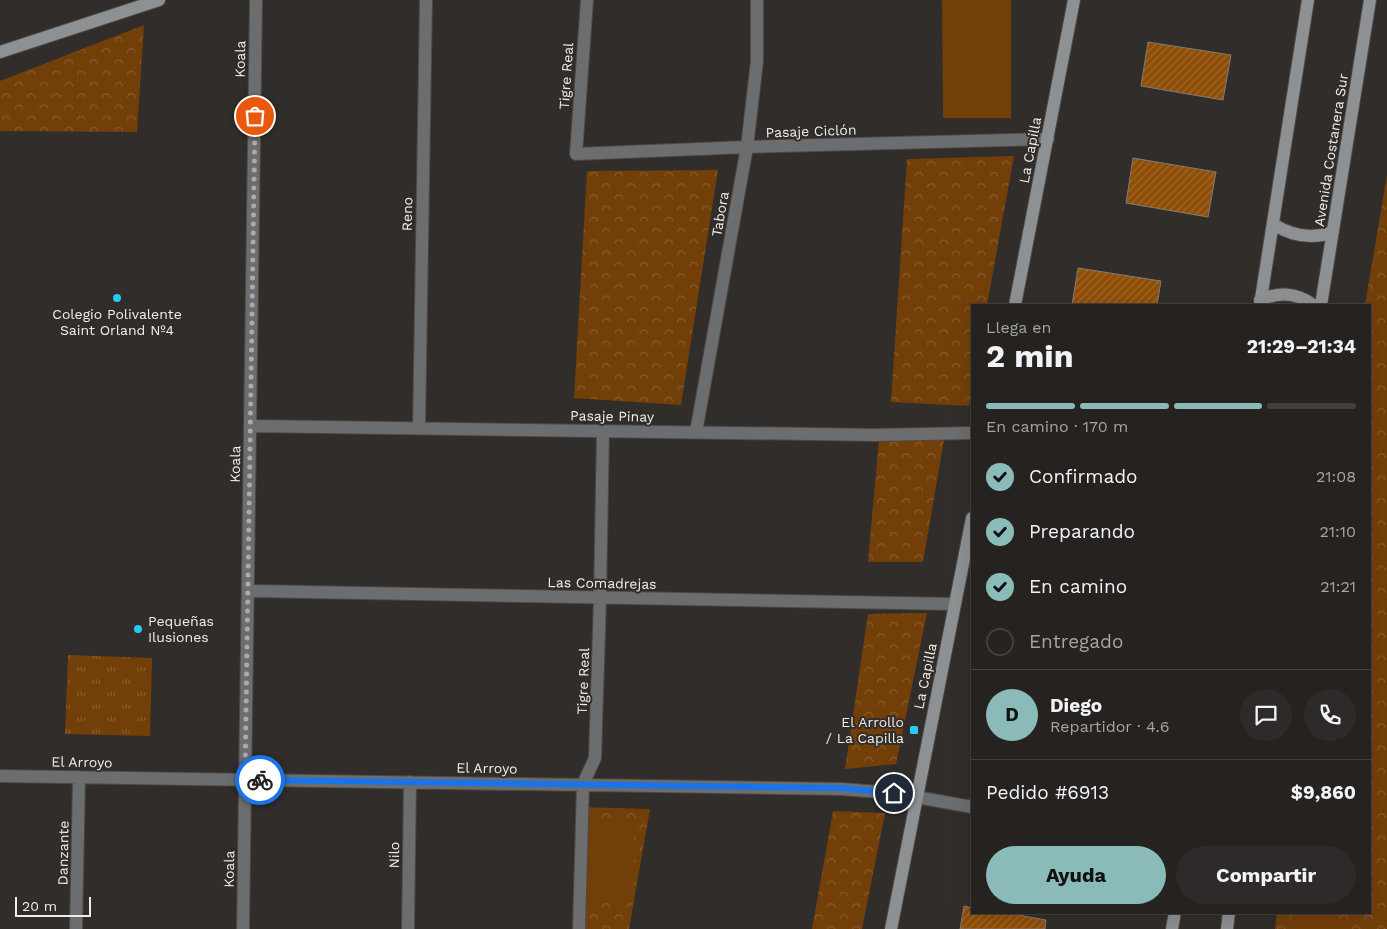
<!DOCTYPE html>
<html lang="es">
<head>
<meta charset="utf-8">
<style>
  :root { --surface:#252220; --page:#2d2a29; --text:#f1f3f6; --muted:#a3a4a5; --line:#423f3e; --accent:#8bbbb9 }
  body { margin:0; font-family:"Work Sans",sans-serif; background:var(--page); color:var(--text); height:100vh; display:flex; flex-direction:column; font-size:19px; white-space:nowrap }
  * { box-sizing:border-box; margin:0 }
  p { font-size:16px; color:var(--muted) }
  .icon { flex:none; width:28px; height:28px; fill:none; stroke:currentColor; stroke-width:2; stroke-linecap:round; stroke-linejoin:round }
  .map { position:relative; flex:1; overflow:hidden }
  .panel { position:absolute; left:971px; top:304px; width:400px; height:610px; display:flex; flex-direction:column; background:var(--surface); border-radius:0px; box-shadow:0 5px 20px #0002,0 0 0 1px var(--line) }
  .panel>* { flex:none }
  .scale { position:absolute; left:15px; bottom:12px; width:76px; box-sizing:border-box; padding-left:5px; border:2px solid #f0edeb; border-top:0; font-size:14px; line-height:18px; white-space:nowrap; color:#f0edeb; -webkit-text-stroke:4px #312d2a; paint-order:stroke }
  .pin { position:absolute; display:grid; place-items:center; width:42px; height:42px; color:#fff; margin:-21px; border:2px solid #fff; border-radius:50%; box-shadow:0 1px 5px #0007 }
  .courier { position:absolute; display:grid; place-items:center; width:50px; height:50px; margin:-25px; border:4px solid #1a73e8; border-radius:50%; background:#fff; color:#222; box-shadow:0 1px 6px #0007 }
  .summary em { font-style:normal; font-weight:700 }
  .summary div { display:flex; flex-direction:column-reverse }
  .summary { display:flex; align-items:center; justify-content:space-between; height:85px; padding:0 15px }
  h1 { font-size:32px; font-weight:700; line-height:38px }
  .bar { display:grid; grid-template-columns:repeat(4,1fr); gap:8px 5px; align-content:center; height:60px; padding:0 15px }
  .bar i { height:6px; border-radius:4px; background:var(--line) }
  .bar .on { background:var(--accent) }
  .bar p { grid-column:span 4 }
  .line { display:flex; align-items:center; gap:12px; padding:0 15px; border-top:1px solid var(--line) }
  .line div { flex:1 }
  .round { display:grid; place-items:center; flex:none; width:52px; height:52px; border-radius:26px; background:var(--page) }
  ol { padding:0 15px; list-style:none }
  li { display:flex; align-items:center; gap:15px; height:55px }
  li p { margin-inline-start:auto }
  li .icon { padding:5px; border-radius:50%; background:var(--accent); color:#111; stroke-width:4 }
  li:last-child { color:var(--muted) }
  li i { width:28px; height:28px; border:2px solid var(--line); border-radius:50% }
  .action { display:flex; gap:10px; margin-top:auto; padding:10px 15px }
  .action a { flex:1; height:58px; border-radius:30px; background:var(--accent); color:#111; font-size:20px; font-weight:700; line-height:58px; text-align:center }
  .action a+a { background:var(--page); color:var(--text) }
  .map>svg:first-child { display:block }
  .grass { fill:url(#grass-tufts) }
  .park { fill:url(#park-crowns) }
  .garden { fill:#733f09 }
  .building { fill:url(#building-hatch); stroke:#817c78 }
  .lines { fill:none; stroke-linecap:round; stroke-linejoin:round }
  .street-casing { stroke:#4c4845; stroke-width:14 }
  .secondary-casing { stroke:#4c4845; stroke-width:14 }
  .street { stroke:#6b6d6f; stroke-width:12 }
  .secondary { stroke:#8d9193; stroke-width:12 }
  .done { stroke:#adaaa7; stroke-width:5; stroke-dasharray:0 9 }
  .route { stroke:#1a73e8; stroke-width:6 }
  .poi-dot { fill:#25c9fe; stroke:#312d2a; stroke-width:2 }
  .labels { text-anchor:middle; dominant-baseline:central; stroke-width:4; stroke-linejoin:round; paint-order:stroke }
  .street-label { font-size:14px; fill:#f0edeb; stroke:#312d2a }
  .poi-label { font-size:14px; fill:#f0edeb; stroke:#312d2a }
</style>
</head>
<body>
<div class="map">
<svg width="1387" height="929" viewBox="0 0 1387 929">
  <defs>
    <pattern id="grass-tufts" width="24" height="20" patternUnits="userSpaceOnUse" patternTransform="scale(1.25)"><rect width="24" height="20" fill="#733f09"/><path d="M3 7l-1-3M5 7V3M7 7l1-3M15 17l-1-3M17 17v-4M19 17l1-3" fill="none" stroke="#875b2d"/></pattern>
    <pattern id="park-crowns" width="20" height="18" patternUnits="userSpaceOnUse" patternTransform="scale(1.25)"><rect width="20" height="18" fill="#733f09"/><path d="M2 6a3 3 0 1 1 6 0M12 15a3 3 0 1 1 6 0" fill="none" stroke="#875b2d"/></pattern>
    <pattern id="building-hatch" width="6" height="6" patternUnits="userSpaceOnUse" patternTransform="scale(1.25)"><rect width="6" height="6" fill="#8f4e07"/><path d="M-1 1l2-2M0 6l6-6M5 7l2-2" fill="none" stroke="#9f682b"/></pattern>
  </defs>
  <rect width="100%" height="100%" fill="#312d2a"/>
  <path class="grass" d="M68,655l84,3 -2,78 -85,-2z"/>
  <path class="park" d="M144,25l-7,107 -137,-1v-50z
    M1014,156l-27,149h-15v82l-3,19 -78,-4 16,-243z
    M718,170l-37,235 -107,-7 13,-227z
    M1387,175v754h-112l2,-16 93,-1v-607h-5z
    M879,440h65l-21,122h-55z
    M927,613l-31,151 -51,5 23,-155z
    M577,807l73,2 -21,120h-55z
    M833,811l52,2 -23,116h-50z"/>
  <path class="garden" d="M942,0h69v118h-68z
    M582,820h52v83h-53z
    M1292,913h43l1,16h-46z"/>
  <path class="building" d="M1148,42l83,13 -8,45 -82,-14z
    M1133,158l83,14 -8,45 -82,-14z
    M1078,268l83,13 -4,24h-85z
    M964,906l8,2v4h30l44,8 -1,9h-85z"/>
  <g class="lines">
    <g class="street-casing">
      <path id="street" d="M587,0l-11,154 171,-7 301,-8
        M250,426l626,9 96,-2
        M419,428l7,-428
        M696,432l51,-285 10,-86v-61
        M248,591l707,13
        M0,776l841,13 53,4 78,14
        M76,929l3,-152
        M243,929l13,-929
        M408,929l2,-147
        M579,929l4,-145 12,-26 5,-160 3,-167"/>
    </g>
    <g class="secondary-casing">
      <path id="secondary" d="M0,52l159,-52
        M1273,224c19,12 38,16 60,8
        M1260,300c18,-8 37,-8 53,5
        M1015,305l59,-305
        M1260,305l48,-305
        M1321,305l49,-305
        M891,929l81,-411
        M1172,929l3,-17
        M1227,929l2,-17"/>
    </g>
    <use href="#street" class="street"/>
    <use href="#secondary" class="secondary"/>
  </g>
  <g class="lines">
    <path class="done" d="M255,116l-10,663 15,1"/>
    <path class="route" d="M260,780l581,8 53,5"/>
  </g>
  <g class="poi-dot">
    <circle cx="117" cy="298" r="5"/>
    <circle cx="138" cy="629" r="5"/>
    <rect x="909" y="725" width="10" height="10" rx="2.5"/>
  </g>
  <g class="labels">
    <g class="street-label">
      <text transform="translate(240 59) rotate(-89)">Koala</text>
      <text transform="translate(566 76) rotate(-86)">Tigre Real</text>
      <text transform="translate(811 131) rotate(-2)">Pasaje Ciclón</text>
      <text transform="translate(1030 150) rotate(-79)">La Capilla</text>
      <text transform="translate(1331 150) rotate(-81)">Avenida Costanera Sur</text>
      <text transform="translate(407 214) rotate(-89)">Reno</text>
      <text transform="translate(720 214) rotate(-80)">Tabora</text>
      <text transform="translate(612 416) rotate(1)">Pasaje Pinay</text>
      <text transform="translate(235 464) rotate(-89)">Koala</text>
      <text transform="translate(602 583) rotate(1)">Las Comadrejas</text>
      <text transform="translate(925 676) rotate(-78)">La Capilla</text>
      <text transform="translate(583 681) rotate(-88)">Tigre Real</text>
      <text transform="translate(82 762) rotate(1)">El Arroyo</text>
      <text transform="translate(487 768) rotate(1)">El Arroyo</text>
      <text transform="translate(63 853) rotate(-89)">Danzante</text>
      <text transform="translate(394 855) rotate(-89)">Nilo</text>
      <text transform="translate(229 869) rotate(-89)">Koala</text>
    </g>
    <g class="poi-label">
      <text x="117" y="314">Colegio Polivalente<tspan x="117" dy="16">Saint Orland Nº4</tspan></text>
      <text x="148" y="621" text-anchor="start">Pequeñas<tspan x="148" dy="16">Ilusiones</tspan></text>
      <text x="904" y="722" text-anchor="end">El Arrollo<tspan x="904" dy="16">/ La Capilla</tspan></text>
    </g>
  </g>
</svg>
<div class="scale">20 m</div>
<div class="pin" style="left:255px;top:116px;background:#ea580c"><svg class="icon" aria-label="bag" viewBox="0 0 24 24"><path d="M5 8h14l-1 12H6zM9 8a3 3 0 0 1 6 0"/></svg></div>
<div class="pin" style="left:894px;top:793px;background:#1f2937"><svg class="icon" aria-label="home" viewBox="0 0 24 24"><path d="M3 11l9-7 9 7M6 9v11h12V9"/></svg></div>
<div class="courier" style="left:260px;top:780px"><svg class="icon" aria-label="bike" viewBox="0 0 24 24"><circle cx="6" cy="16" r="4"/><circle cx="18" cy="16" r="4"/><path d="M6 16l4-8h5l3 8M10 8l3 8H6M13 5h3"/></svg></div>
<section class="panel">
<div class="summary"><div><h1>2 min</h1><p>Llega en</p></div><em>21:29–21:34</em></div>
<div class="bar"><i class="on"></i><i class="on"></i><i class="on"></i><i></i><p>En camino · 170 m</p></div>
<ol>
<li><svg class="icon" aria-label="check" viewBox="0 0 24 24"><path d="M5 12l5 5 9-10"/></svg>Confirmado<p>21:08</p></li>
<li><svg class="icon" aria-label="check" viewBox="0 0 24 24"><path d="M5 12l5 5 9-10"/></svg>Preparando<p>21:10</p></li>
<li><svg class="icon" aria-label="check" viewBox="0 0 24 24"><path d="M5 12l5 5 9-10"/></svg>En camino<p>21:21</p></li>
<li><i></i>Entregado</li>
</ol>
<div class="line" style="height:90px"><b class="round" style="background:var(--accent);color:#111">D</b><div><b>Diego</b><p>Repartidor · 4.6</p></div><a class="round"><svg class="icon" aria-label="chat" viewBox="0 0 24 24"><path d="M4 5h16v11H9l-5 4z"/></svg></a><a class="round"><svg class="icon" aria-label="phone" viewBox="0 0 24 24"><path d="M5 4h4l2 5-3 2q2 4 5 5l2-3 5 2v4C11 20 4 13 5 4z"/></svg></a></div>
<div class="line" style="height:65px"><div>Pedido #6913</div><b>$9,860</b></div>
<div class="action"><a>Ayuda</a><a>Compartir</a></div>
</section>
</div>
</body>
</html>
